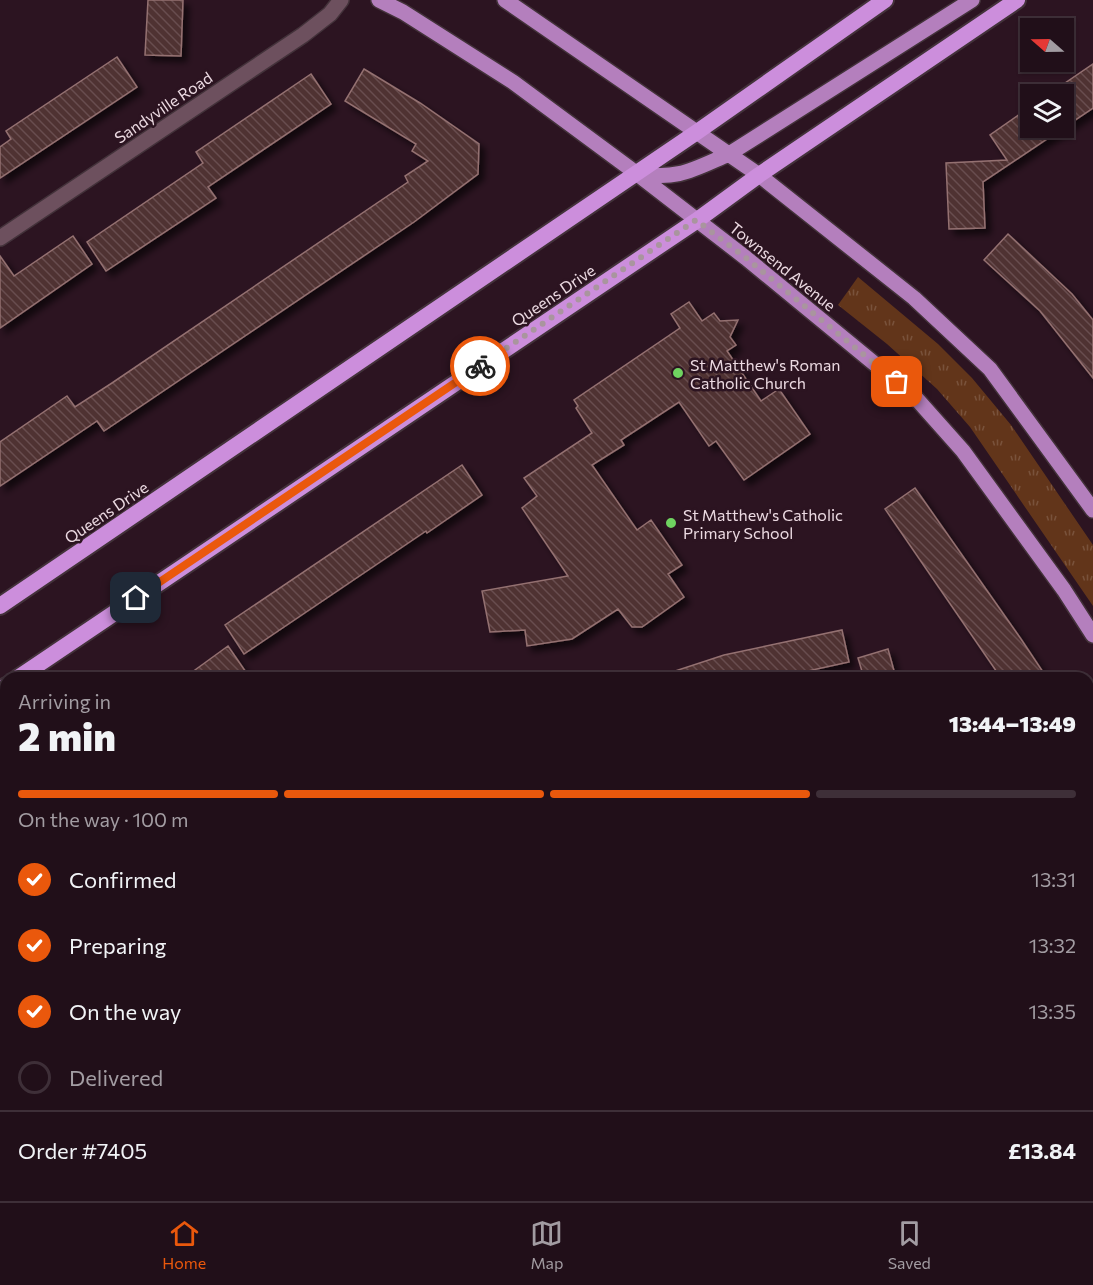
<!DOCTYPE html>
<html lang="en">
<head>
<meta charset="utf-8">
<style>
  :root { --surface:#210f19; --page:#2d1d26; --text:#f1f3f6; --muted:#a29ca2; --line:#3e2f38; --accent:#ea580c }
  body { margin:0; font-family:Commissioner,sans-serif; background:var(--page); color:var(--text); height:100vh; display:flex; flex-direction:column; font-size:22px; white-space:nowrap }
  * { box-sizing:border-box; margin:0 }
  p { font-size:20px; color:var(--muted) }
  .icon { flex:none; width:33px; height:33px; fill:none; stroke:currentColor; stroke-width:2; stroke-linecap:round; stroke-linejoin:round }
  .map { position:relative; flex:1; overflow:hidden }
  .panel { position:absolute; left:0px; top:672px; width:1094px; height:530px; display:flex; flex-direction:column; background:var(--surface); border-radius:18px 18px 0 0; box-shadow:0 2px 4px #0004,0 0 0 2px var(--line) }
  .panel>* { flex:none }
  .needle { width:39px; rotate:290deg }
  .controls { position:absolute; left:1020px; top:18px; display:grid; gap:12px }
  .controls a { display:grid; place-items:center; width:54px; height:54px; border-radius:0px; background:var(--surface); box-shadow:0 2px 4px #0004,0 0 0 2px var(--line); font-size:30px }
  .pin { position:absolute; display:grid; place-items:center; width:51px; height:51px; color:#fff; margin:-26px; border-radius:12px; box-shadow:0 3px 9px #0006 }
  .courier { position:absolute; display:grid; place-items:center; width:60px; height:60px; margin:-30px; border:4px solid #ea580c; border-radius:50%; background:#fff; color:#222; box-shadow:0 2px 8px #0007 }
  .overview em { font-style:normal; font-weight:800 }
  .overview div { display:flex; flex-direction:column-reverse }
  .overview { display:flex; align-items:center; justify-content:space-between; height:102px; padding:0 18px }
  h1 { font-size:39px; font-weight:800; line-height:45px }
  .bar { display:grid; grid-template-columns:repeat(4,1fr); gap:9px 6px; align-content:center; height:72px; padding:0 18px }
  .bar i { height:8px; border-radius:4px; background:var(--line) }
  .bar .selected { background:var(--accent) }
  .bar p { grid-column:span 4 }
  .line { display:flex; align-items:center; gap:15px; padding:0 18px; border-top:2px solid var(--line) }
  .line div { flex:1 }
  ol { padding:0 18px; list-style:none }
  li { display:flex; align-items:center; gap:18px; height:66px }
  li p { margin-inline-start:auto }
  li .icon { padding:6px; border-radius:50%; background:var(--accent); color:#fff; stroke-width:4 }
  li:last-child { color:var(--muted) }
  li i { width:33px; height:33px; border:3px solid var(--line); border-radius:50% }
  .dock { display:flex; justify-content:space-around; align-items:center; height:84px; border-top:2px solid var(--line); background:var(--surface); font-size:16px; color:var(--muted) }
  .dock a { display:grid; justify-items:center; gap:3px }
  .dock .selected { color:var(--accent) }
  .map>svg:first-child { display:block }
  .grass { fill:url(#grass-tufts) }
  .building { fill:url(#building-back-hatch); stroke:#947171; stroke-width:1.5; filter:url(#shadow) }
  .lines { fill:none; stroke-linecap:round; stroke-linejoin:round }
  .service-casing { stroke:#43323a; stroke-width:18 }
  .minor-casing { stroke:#43323a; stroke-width:18 }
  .primary-casing { stroke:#43323a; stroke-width:18 }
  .trunk-casing { stroke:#43323a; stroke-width:20 }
  .service { stroke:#6d505e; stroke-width:15 }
  .minor { stroke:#6d505e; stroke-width:15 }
  .primary { stroke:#b47fbd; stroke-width:15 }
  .trunk { stroke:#cc8edc; stroke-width:16 }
  .done { stroke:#a9959e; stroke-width:6; stroke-dasharray:0 10.8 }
  .route { stroke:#ea580c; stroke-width:8 }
  .poi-dot { fill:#6fd360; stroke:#2c1421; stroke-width:2 }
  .labels { text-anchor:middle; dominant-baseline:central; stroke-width:5; stroke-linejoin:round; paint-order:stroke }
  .street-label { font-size:16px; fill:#ecdae2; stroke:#2c1421 }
  .poi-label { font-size:16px; fill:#ecdae2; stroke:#2c1421; text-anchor:start }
</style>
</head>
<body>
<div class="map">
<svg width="1093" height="1201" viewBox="0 0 1093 1201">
  <defs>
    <pattern id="grass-tufts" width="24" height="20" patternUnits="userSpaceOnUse" patternTransform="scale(1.5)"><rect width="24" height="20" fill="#62351a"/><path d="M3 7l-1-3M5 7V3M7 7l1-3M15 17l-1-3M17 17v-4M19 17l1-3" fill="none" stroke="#79523b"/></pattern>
    <pattern id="building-back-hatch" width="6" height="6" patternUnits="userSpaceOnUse" patternTransform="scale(1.5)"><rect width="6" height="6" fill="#4f3031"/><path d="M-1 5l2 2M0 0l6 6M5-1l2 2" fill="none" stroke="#684d4f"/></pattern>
    <filter id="shadow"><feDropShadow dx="5.5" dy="5.5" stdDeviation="3" flood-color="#0009"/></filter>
  </defs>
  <rect width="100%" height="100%" fill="#2c1421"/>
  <path class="grass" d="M858,277l80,67 34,34 39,47 82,120v61l-123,-179 -33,-38 -50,-45 -49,-39z"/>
  <path class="building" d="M148,0h35l-2,56 -36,-1z
    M117,57l20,30 -137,91v-31l11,-8 -5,-8z
    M1093,64v44l-110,74 2,46 -36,1 -3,-66 61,-3 -17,-25 40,-28v21h34v-34h-15z
    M364,69l56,34 59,41 -1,30 -64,48 -310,209 -7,-10 -97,65v-44l67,-46 8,11 37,-24 296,-201 -3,-6 23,-15 -16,-10 4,-7 -71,-43z
    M311,74l20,30 -123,83 8,11 -110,73 -19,-29 116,-79 -7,-11z
    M1008,234l64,60 21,26v58l-53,-67 -56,-51z
    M73,236l19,28 -92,64v-72l14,20z
    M689,302l13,19 12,-8 6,8 18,-1 -8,17 6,8 -9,6 34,50 18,-12 31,45 -66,46 -28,-39 -7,5 -30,-44 -58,38 3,5 -32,20 45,65 14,-10 31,45 -14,9 16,23 -42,30h-10l-14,-18 -46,30 -45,7 -2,-16 -35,2 -8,-41 86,-15 -46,-68 15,-12 -13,-18 68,-45 -16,-25 2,-2 -4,-6 106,-72 -9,-14z
    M462,465l20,30 -55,38 -1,-2 -182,123 -19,-29z
    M915,488l106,151 26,39h-46l-116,-169z
    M842,630l7,32 -73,16h-106l-1,-5 55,-18z
    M228,646l22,32h-66z
    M888,649l8,29h-32l-6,-20z"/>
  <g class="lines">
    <g class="service-casing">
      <path id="service" d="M1050,1196l3,5"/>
    </g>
    <g class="minor-casing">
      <path id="minor" d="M0,238l303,-203 27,-21 11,-14
        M1088,922l5,-2
        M0,1059l6,-4
        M307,1196l2,5
        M646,1201l6,-5"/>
    </g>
    <g class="primary-casing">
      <path id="primary" d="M379,0l24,12 110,70 123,91 110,85 169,139 48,54 101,139 29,45
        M505,0l254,175 155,123 76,71 103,141
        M637,173c40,8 57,-4 92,-19l243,-154"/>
    </g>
    <g class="trunk-casing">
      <path id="trunk" d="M0,606l697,-474 188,-132
        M18,678l678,-457 63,-46 258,-175
        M0,690l6,-4"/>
    </g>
    <use href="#service" class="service"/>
    <use href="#minor" class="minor"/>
    <use href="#primary" class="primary"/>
    <use href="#trunk" class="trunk"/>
  </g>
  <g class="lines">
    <path class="done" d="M480,366l216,-146 50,38 151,124"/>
    <path class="route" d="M136,598l344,-232"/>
  </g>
  <g class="poi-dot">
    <circle cx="678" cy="373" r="6"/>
    <circle cx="671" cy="523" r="6"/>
  </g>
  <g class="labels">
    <g class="street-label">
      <text transform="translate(163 107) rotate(-34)">Sandyville Road</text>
      <text transform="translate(783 266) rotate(39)">Townsend Avenue</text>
      <text transform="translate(553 295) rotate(-34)">Queens Drive</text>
      <text transform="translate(106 512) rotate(-34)">Queens Drive</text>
    </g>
    <g class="poi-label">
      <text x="690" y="364">St Matthew's Roman<tspan x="690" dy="18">Catholic Church</tspan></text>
      <text x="683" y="514">St Matthew's Catholic<tspan x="683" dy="18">Primary School</tspan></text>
    </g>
  </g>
</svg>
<div class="controls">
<a><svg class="needle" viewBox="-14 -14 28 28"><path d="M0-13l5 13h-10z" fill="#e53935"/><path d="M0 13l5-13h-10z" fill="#a29ca2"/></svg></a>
<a><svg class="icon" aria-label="layers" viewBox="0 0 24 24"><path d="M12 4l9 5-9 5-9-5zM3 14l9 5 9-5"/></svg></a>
</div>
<div class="pin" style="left:897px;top:382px;background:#ea580c"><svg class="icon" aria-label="bag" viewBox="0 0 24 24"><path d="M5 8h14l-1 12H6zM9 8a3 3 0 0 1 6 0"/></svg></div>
<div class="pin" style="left:136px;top:598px;background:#1f2937"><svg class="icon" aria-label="home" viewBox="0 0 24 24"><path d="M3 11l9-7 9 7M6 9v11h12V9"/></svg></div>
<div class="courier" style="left:480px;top:366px"><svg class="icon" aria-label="bike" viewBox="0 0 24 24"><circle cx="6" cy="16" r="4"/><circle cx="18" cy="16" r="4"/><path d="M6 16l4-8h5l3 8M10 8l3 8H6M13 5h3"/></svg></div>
<section class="panel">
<div class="overview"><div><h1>2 min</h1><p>Arriving in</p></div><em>13:44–13:49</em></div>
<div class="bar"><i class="selected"></i><i class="selected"></i><i class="selected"></i><i></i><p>On the way · 100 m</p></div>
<ol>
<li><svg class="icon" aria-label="check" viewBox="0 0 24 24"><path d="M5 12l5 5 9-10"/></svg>Confirmed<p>13:31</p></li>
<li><svg class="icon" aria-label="check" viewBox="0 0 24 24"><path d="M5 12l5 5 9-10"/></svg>Preparing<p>13:32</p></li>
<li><svg class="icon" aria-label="check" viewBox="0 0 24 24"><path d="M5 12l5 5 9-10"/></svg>On the way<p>13:35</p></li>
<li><i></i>Delivered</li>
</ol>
<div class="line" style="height:78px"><div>Order #7405</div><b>£13.84</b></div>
</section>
</div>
<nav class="dock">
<a class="selected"><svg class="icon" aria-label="home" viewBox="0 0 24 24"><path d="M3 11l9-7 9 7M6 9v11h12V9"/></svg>Home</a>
<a><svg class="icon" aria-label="map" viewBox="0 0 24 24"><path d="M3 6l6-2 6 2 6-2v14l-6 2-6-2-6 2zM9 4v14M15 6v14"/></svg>Map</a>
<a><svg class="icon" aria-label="saved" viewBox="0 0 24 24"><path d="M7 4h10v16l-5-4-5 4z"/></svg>Saved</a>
</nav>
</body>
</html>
